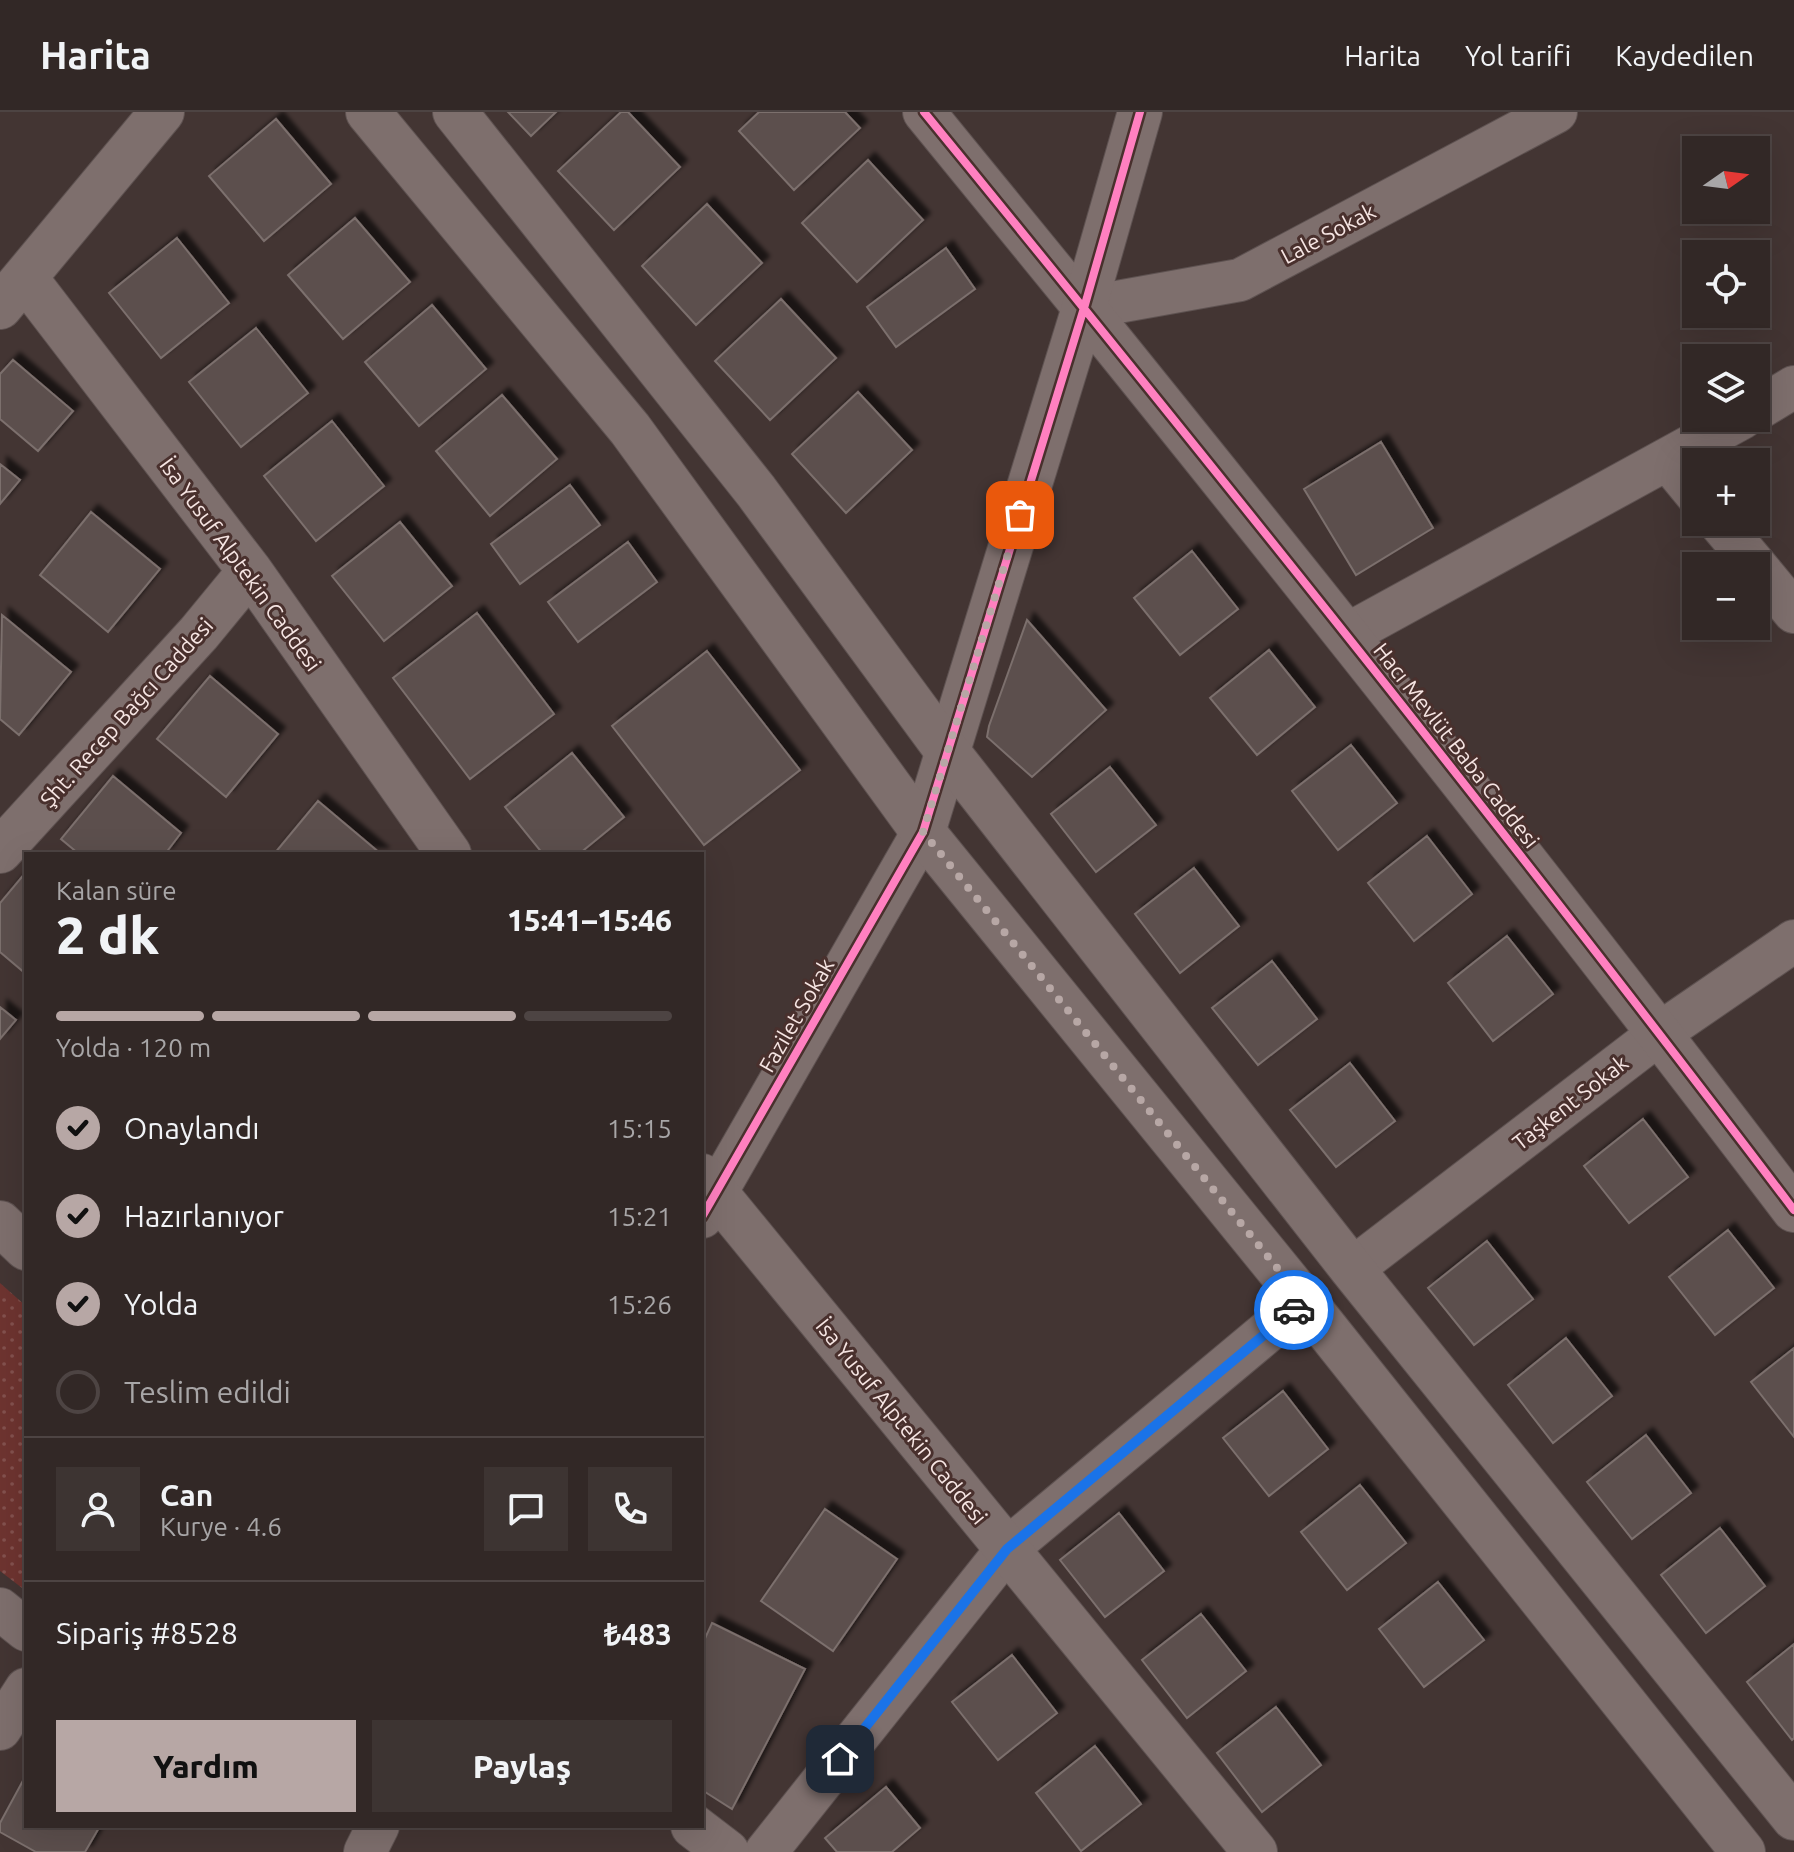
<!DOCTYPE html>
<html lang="tr">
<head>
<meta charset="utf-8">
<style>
  :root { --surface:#322826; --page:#3d3432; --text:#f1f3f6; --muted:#a8a6a7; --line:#4d4443; --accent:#b7a7a5 }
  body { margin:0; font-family:Ubuntu,sans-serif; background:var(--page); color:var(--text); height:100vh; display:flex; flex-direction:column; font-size:30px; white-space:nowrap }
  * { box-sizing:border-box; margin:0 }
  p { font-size:26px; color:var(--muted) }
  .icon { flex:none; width:44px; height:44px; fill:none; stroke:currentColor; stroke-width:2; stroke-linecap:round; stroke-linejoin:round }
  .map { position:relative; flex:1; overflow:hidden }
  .drawer { position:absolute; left:24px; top:740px; width:680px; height:976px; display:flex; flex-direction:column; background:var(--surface); border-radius:0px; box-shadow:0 8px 32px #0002,0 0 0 2px var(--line) }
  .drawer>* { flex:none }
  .needle { width:52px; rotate:76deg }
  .tools { position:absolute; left:1682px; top:24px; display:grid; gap:16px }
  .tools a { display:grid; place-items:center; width:88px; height:88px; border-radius:0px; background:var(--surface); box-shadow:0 8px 32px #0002,0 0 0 2px var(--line); font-size:40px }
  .pin { position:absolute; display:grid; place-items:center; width:68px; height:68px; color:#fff; margin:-34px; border-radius:16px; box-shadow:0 4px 12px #0006 }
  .courier { position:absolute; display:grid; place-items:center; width:80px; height:80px; margin:-40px; border:6px solid #1a73e8; border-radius:50%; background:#fff; color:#222; box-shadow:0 2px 10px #0007 }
  .summary em { font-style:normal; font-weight:800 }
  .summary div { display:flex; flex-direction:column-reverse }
  .summary { display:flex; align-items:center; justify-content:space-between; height:136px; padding:0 32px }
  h1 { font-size:52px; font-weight:800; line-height:60px }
  .bar { display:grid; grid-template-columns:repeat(4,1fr); gap:12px 8px; align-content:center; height:96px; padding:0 32px }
  .bar i { height:10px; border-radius:6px; background:var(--line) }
  .bar .on { background:var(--accent) }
  .bar p { grid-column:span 4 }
  .line { display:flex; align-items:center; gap:20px; padding:0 32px; border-top:2px solid var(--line) }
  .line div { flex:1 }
  .round { display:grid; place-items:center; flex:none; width:84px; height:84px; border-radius:0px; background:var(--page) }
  ol { padding:0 32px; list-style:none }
  li { display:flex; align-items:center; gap:24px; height:88px }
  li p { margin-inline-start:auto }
  li .icon { padding:8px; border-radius:50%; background:var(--accent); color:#111; stroke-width:4 }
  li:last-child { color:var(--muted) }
  li i { width:44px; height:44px; border:4px solid var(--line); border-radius:50% }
  .primary-button { display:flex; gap:16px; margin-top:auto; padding:16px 32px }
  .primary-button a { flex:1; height:92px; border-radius:0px; background:var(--accent); color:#111; font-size:32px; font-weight:800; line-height:92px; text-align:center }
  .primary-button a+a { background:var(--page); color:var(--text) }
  header { display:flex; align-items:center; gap:48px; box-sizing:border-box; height:112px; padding:0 40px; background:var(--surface); border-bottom:2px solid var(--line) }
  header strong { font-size:38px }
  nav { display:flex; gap:44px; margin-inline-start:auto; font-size:28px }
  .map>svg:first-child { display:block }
  .park { fill:url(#park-dots) }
  .building { fill:#5b504e; stroke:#7c6f6d; stroke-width:2; filter:url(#shadow) }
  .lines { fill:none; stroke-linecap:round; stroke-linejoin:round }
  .minor-casing { stroke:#5e5251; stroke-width:44 }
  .tertiary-casing { stroke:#5e5251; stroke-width:46 }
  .primary-casing { stroke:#5e5251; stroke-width:46 }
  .minor { stroke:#7e6f6d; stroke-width:42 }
  .tertiary { stroke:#7e6f6d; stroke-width:44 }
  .primary { stroke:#7e6f6d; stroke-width:44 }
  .cycleway-casing { stroke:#49302d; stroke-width:13 }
  .cycleway { stroke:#ff80c0; stroke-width:8 }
  .done { stroke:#b7a7a5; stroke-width:8; stroke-dasharray:0 14.4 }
  .route { stroke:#1a73e8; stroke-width:10 }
  .labels { text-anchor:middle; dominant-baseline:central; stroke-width:6; stroke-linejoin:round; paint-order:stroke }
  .street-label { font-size:22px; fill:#f6e5e3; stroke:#49302d }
</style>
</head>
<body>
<header>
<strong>Harita</strong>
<nav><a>Harita</a><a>Yol tarifi</a><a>Kaydedilen</a></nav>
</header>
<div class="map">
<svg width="1794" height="1740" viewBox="0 0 1794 1740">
  <defs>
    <pattern id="park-dots" width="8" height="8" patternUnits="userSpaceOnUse" patternTransform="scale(2)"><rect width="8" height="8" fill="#6e3430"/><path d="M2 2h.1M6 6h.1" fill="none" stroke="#83514e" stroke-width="1.8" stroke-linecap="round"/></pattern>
    <filter id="shadow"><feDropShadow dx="7" dy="-7" stdDeviation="2" flood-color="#0009"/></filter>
  </defs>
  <rect width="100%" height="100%" fill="#433533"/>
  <path class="park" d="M0,1171l26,23v285l-26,-20z"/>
  <path class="building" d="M508,0h48l-25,24z
    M621,0h7l52,55 -66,63 -56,-59z
    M759,0h86l15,16 -66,62 -55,-59z
    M276,7l55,65 -67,57 -55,-65z
    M868,48l55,60 -66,62 -55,-59z
    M707,92l55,59 -66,62 -54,-59z
    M355,106l55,64 -67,57 -55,-64z
    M177,126l52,65 -68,55 -52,-65z
    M946,136l29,41 -79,58 -29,-40z
    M781,187l55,59 -66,62 -55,-59z
    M432,193l54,64 -67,57 -54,-64z
    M256,216l52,65 -67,54 -52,-65z
    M13,248l60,51 -35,40 -38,-32v-45z
    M858,280l54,58 -66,63 -54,-59z
    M502,283l55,64 -67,57 -54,-65z
    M332,309l52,65 -68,55 -52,-65z
    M1381,330l52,86 -77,47 -52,-86z
    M0,352l20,16 -20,24z
    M570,373l30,40 -80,59 -29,-40z
    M91,400l69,57 -52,63 -68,-57z
    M400,410l52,64 -68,55 -52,-65z
    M628,430l29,40 -79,60 -30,-40z
    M1192,439l46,58 -58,46 -46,-57z
    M477,501l77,101 -84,65 -77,-101z
    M2,503l69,57 -52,63 -19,-16z
    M1027,508l79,90 -74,67 -45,-40 2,-11z
    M1269,538l46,57 -58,48 -47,-57z
    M707,539l93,119 -96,75 -92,-119z
    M210,564l68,58 -52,63 -69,-58z
    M1351,633l46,58 -59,47 -46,-59z
    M572,641l52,64 -45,37h-36l-38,-47z
    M1110,655l46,58 -60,47 -45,-58z
    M113,664l68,57 -16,21h-86l-18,-15z
    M318,689l63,53h-107z
    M1427,724l45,58 -58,47 -46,-58z
    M1194,756l45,58 -59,47 -45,-59z
    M26,760v102l-26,-22v-49z
    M1507,824l46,58 -60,47 -45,-58z
    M1272,849l45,58 -59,46 -46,-57z
    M0,895l16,13 -16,19z
    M1350,951l45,58 -59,46 -46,-57z
    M1643,1007l45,58 -59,46 -45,-57z
    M1728,1118l46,58 -59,47 -46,-58z
    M1487,1129l46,58 -59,46 -46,-57z
    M1566,1226l46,58 -59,47 -45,-58z
    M1794,1236v89l-43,-55z
    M1283,1279l45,58 -59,47 -46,-58z
    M1646,1323l45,58 -59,46 -45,-57z
    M1360,1373l46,58 -59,47 -46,-58z
    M825,1397l72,50 -64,92 -72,-50z
    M1119,1401l45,58 -59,46 -45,-57z
    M1720,1416l45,58 -59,47 -45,-58z
    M1438,1470l46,58 -60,47 -45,-58z
    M1201,1502l45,57 -59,47 -45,-58z
    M712,1511l93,46 -73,140 -30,-19v-145z
    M1794,1532v94l-2,2 -45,-58z
    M1012,1543l45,58 -59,47 -46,-58z
    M1276,1595l45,58 -59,47 -45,-59z
    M1095,1634l46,58 -60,47 -45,-58z
    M26,1663v51h74l-15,26h-49l-36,-20v-9z
    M886,1675l34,41 -28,24h-55l-12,-14z"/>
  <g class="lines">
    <g class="minor-casing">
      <path id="minor" d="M924,0l160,196 156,-28 316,-168
        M1756,298l38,-23
        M1668,348l28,34
        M1719,410l37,44
        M1756,454l38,46
        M1348,522l394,-216
        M702,1105l221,-385
        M1352,1157l308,-236 134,-92
        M0,1497l26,21
        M0,1617l26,-40
        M365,1740l13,-26
        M766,1740l241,-303 297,-248"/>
    </g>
    <g class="tertiary-casing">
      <path id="tertiary" d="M26,167l224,292 199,283
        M0,195l162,-195
        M1084,196c241,298 479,597 710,902
        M923,720l161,-524 56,-196
        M0,739l199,-218 51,-62
        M702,1064l553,676
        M0,1111l26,25
        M693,1714l34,26"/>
    </g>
    <g class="primary-casing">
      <path id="primary" d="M368,0l262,317 293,403 381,469 439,551
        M455,0l301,379 191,260 405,518 442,549"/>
    </g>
    <use href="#minor" class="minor"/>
    <use href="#tertiary" class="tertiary"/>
    <use href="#primary" class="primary"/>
    <g class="cycleway-casing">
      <path id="cycleway" d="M924,0c296,362 588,726 870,1098
        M702,1105l221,-385 161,-524 56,-196"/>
    </g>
    <use href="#cycleway" class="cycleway"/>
  </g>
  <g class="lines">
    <path class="done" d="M1020,403l-97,317 381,469 -10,9"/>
    <path class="route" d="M840,1647l167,-210 287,-239"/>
  </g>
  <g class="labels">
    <g class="street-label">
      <text transform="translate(1328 121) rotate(-28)">Lale Sokak</text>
      <text transform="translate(241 452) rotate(54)">İsa Yusuf Alptekin Caddesi</text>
      <text transform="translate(126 600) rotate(-48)">Şht. Recep Bağcı Caddesi</text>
      <text transform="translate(1457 633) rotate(52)">Hacı Mevlüt Baba Caddesi</text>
      <text transform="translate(796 903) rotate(-60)">Fazilet Sokak</text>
      <text transform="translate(1570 990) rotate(-38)">Taşkent Sokak</text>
      <text transform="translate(902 1309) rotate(51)">İsa Yusuf Alptekin Caddesi</text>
    </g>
  </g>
</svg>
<div class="tools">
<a><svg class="needle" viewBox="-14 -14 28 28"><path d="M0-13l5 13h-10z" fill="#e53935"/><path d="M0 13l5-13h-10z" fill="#a8a6a7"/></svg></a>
<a><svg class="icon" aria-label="locate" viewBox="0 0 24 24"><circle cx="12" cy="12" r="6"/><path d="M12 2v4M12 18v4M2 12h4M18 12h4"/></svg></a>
<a><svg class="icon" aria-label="layers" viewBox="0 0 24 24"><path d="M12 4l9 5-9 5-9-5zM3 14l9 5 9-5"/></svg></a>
<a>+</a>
<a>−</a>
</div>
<div class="pin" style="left:1020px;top:403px;background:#ea580c"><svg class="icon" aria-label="bag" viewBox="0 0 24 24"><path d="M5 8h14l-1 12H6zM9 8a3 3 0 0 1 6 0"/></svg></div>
<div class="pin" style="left:840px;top:1647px;background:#1f2937"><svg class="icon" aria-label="home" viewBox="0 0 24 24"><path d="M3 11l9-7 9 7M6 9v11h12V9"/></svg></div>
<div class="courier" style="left:1294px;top:1198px"><svg class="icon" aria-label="car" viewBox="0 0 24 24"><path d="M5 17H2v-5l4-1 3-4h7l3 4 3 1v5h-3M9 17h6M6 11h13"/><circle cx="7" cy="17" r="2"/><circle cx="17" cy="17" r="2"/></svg></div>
<section class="drawer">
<div class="summary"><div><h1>2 dk</h1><p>Kalan süre</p></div><em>15:41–15:46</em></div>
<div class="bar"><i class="on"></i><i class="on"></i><i class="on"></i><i></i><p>Yolda · 120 m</p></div>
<ol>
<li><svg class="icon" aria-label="check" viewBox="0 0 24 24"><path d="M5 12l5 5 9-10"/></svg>Onaylandı<p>15:15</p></li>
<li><svg class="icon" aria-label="check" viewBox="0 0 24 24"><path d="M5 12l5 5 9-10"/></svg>Hazırlanıyor<p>15:21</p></li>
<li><svg class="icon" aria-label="check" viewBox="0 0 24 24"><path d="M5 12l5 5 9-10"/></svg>Yolda<p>15:26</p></li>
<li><i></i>Teslim edildi</li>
</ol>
<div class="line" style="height:144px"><a class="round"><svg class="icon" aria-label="person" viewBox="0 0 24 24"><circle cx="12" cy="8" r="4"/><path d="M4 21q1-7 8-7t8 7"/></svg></a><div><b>Can</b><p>Kurye · 4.6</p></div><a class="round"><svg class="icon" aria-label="chat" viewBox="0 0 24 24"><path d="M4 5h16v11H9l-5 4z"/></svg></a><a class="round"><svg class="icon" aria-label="phone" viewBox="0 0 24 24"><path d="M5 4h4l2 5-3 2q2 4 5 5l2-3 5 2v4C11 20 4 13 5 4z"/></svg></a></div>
<div class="line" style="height:104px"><div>Sipariş #8528</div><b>₺483</b></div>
<div class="primary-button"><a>Yardım</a><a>Paylaş</a></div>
</section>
</div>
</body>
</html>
